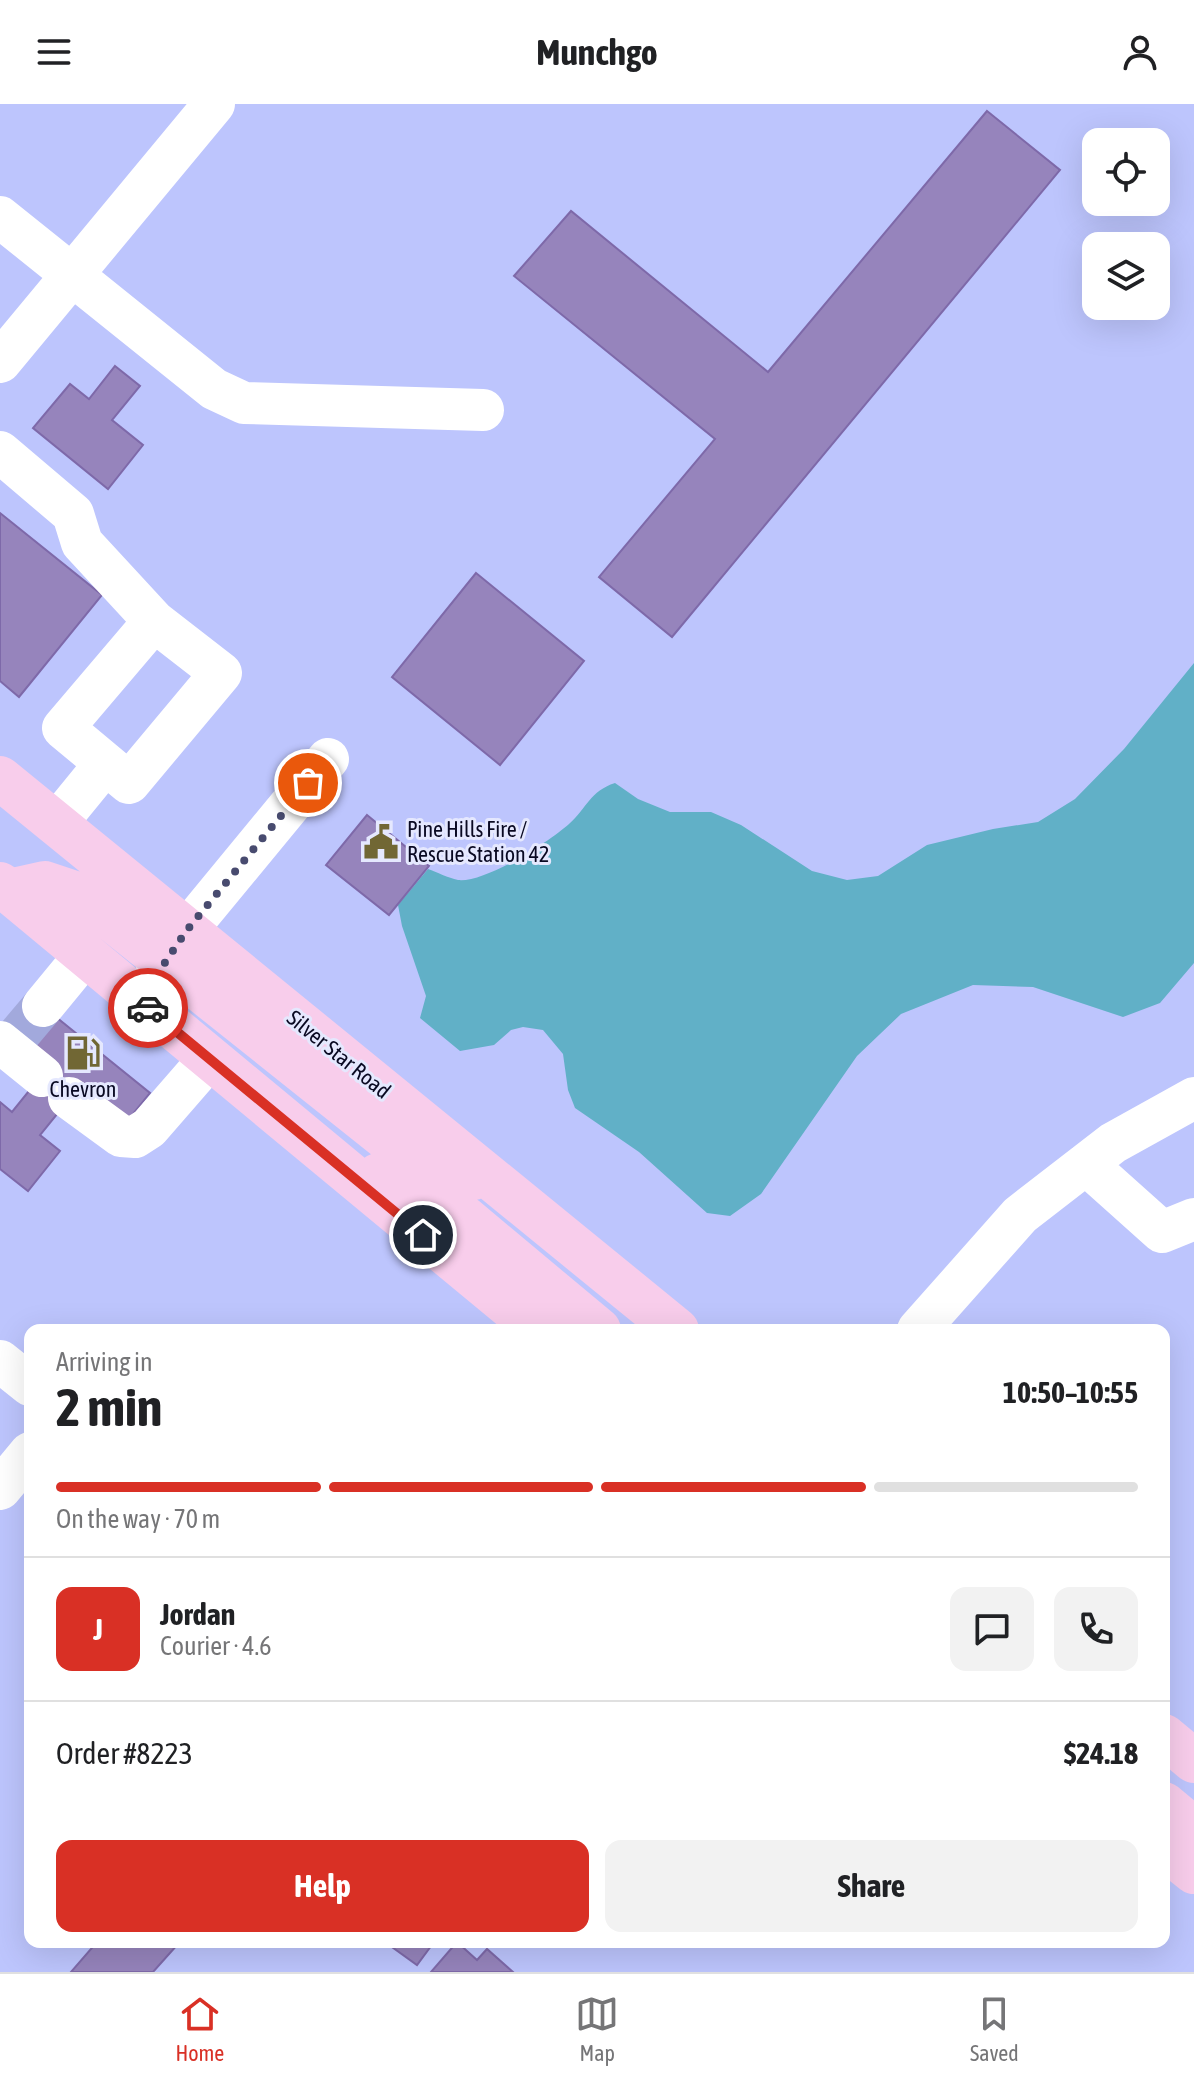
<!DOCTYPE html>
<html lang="en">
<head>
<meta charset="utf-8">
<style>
  :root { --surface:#fff; --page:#f2f2f2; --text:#202124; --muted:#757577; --line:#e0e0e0; --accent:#d93025 }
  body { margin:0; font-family:"Asap Condensed",sans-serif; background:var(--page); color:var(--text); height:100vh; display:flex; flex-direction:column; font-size:30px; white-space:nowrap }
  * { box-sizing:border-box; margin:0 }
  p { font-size:26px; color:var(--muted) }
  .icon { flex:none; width:44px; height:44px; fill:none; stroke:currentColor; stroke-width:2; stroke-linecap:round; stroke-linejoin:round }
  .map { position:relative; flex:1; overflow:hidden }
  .details { position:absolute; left:24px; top:1220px; width:1146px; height:624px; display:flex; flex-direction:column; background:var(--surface); border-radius:16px; box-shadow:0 8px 32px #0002 }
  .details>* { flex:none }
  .tools { position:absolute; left:1082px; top:24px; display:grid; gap:16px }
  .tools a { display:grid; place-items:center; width:88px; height:88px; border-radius:16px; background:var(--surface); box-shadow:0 8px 32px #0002; font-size:40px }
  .pin { position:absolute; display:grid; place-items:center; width:68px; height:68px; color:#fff; margin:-34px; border:4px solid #fff; border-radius:50%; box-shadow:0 2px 8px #0007 }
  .courier { position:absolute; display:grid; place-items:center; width:80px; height:80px; margin:-40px; border:6px solid #d93025; border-radius:50%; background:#fff; color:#222; box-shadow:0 2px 10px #0007 }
  .headline em { font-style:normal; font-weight:700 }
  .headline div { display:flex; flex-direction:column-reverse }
  .headline { display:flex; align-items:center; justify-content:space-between; height:136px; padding:0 32px }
  h1 { font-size:52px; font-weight:700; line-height:60px }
  .bar { display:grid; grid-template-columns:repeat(4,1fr); gap:12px 8px; align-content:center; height:96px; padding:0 32px }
  .bar i { height:10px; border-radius:6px; background:var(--line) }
  .bar .selected { background:var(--accent) }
  .bar p { grid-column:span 4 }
  .line { display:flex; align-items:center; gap:20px; padding:0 32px; border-top:2px solid var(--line) }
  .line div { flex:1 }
  .round { display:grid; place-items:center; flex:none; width:84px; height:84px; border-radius:16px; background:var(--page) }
  .primary-button { display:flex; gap:16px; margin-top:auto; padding:16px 32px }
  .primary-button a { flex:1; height:92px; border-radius:16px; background:var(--accent); color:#fff; font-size:32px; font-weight:700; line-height:92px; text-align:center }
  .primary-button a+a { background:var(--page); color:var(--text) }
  header { display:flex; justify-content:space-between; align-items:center; height:104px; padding:0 32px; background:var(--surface); font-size:36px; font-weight:700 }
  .menu { display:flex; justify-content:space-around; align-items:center; height:112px; border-top:2px solid var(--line); background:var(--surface); font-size:22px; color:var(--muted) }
  .menu a { display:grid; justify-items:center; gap:4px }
  .menu .selected { color:var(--accent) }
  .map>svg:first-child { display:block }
  .water { fill:#61b0c7 }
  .building { fill:#9684bc; stroke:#7e69a9; stroke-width:2 }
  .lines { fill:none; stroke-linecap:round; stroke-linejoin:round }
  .minor-tunnel { stroke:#a2a9dc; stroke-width:42; stroke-dasharray:42 21; stroke-linecap:butt }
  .minor { stroke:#fff; stroke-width:42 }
  .major { stroke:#f8cdeb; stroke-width:44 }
  .done { stroke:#484b6f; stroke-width:8; stroke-dasharray:0 14.4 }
  .route { stroke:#d93025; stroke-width:10 }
  .labels { text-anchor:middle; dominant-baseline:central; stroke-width:6; stroke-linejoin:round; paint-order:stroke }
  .poi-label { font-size:22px; fill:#090922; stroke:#e5e8fe; text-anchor:start }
  .street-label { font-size:22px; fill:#090922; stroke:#e5e8fe }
</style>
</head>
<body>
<header><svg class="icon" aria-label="menu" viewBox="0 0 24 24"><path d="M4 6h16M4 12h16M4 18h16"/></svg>Munchgo<svg class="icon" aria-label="person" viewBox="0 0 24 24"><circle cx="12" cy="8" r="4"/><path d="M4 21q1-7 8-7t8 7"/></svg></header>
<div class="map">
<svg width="1194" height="1868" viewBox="0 0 1194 1868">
  <rect width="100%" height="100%" fill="#bdc5fd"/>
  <path class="water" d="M1194,559v300l-34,40 -37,14 -90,-30 -60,-2 -72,29 -44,42 -96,138 -31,22 -23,-3 -68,-61 -64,-44 -7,-18 -5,-36 -20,-24 -20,-3 -12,3 -17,15 -34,6 -40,-33 6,-22 -24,-70 -4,-21 30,-36c9,3 20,9 30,11 27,3 91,-38 111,-56 18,-16 21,-33 46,-41l23,16 32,13h41l30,13 71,46 35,9 31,-4 49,-31 66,-16 45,-7 37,-23 49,-50z"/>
  <path class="building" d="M987,7l73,59 -388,467 -73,-60 116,-138 -201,-163 57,-65 197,161z
    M115,262l25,20 -28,34 31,25 -35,44 -75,-61 37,-44 19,15z
    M0,409l102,82 -83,102 -19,-16z
    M476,469l108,88 -84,104 -108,-88z
    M367,711l62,51 -40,49 -63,-50z
    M30,892l120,97 -25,31 -46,-37 -39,48 20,16 -32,40 -28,-22v-67l12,10 38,-47 -46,-37z
    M97,1838h79l2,2 -25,28h-82z
    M385,1838h49l-17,23z
    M457,1838l20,18 10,-11 26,23h-82z"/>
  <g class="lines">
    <path class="minor-tunnel" d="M16,934l27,-32"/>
    <path class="minor" d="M0,113l214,172 30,14 239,7
      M0,258l214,-258
      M0,348l73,62 9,29 72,78 -91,107 66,55 92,-110 -67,-52
      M56,720l49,-60
      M139,897l48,-71 141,-171
      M43,902l42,-51
      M0,938l42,34
      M69,994l52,38 14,1 14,-9 60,-69
      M1086,1060l76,68 32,-13
      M918,1226l102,-115 93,-72 81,-45
      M0,1257l30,24
      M0,1385l30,-36"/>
    <path class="major" d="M0,674l677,552
      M0,780l538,446
      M9,787l36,-8 36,12 325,259 68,24
      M378,1071l87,43 134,112
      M1164,1632l30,25
      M1164,1700l30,25
      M1164,1744l30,24"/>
  </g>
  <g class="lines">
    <path class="done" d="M148,904l-9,-7 48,-71 121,-147"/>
    <path class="route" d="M148,904l275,227"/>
  </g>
  <defs>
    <g id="civic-bare" transform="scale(2.76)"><path d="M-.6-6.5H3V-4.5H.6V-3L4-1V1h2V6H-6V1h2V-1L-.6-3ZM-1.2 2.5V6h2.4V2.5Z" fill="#716734" stroke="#e5e8fe" stroke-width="2.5" paint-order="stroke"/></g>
    <g id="fuel-bare" transform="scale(2.76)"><path d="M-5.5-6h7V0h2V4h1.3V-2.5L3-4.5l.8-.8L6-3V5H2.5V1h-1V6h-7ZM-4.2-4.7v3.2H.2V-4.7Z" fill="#716734" stroke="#e5e8fe" stroke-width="2.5" paint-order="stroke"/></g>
  </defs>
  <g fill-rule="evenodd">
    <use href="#civic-bare" x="381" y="738"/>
    <use href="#fuel-bare" x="83" y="949"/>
  </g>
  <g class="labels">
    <g class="poi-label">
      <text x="407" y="725">Pine Hills Fire /<tspan x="407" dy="25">Rescue Station 42</tspan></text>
      <text x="83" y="985" text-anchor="middle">Chevron</text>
    </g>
    <g class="street-label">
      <text transform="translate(339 950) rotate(39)">Silver Star Road</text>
    </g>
  </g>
</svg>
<div class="tools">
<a><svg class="icon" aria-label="locate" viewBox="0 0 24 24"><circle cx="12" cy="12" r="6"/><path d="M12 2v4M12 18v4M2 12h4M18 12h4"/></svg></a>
<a><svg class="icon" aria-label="layers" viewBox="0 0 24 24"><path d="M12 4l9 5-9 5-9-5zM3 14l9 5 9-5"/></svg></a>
</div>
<div class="pin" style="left:308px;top:679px;background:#ea580c"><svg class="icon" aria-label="bag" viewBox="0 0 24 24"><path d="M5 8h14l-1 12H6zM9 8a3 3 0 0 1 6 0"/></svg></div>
<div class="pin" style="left:423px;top:1131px;background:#1f2937"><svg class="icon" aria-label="home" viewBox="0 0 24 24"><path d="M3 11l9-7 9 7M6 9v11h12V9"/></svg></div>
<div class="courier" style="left:148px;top:904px"><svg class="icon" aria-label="car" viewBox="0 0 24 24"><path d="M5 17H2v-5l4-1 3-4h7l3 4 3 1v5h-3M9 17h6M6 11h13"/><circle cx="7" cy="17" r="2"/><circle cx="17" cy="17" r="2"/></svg></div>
<section class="details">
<div class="headline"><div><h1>2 min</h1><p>Arriving in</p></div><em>10:50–10:55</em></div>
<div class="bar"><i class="selected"></i><i class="selected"></i><i class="selected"></i><i></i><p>On the way · 70 m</p></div>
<div class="line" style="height:144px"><b class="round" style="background:var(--accent);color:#fff">J</b><div><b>Jordan</b><p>Courier · 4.6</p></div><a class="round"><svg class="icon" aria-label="chat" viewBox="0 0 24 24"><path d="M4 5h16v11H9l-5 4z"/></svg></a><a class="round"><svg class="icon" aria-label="phone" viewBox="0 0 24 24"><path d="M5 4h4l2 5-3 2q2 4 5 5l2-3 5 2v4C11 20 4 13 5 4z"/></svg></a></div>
<div class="line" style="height:104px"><div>Order #8223</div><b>$24.18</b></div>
<div class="primary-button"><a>Help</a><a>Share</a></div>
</section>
</div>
<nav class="menu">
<a class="selected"><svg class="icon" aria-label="home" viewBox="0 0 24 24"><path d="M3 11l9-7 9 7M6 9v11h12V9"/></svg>Home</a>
<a><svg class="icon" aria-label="map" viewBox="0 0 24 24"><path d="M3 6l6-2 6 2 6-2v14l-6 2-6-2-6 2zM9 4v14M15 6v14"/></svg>Map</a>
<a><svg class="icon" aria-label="saved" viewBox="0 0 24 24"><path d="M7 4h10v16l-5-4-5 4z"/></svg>Saved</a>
</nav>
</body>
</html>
